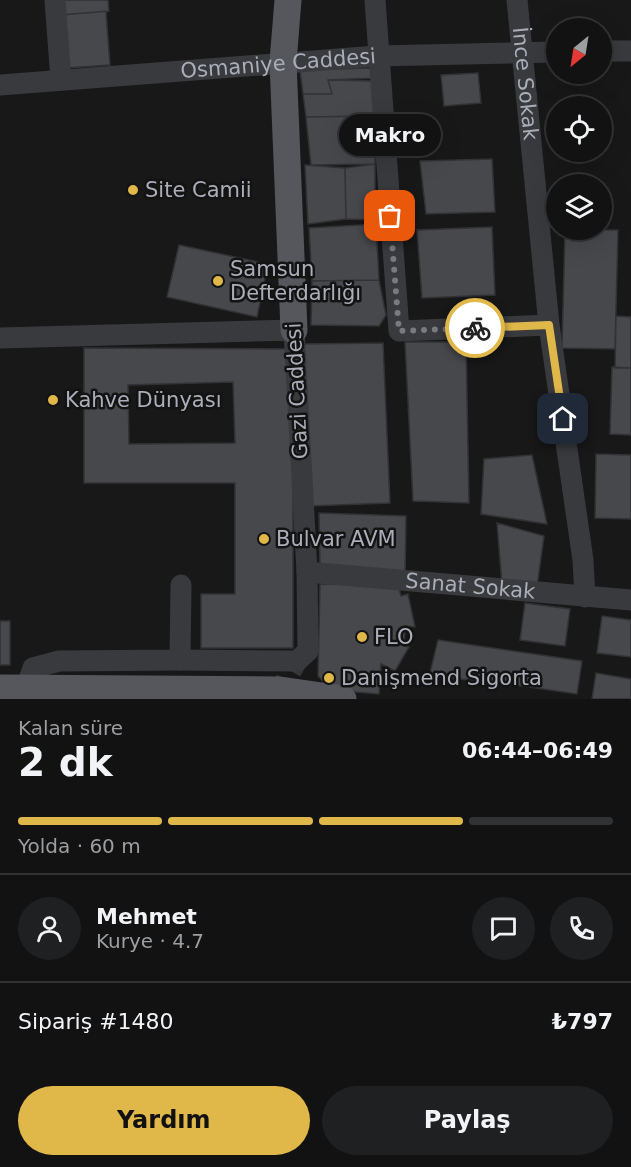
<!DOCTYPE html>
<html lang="tr">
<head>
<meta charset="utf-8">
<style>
  :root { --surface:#121213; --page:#1f2021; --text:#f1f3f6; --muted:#9c9ea0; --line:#313233; --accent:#e0b749 }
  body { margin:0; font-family:"DejaVu Sans",sans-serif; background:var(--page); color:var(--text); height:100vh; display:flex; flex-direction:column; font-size:22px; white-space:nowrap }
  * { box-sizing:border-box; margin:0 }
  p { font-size:20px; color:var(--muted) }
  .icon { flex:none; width:33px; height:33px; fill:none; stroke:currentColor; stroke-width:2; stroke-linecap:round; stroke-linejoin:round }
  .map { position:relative; height:699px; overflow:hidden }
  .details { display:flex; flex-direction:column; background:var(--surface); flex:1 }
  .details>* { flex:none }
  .needle { width:39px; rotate:210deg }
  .controls { position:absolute; left:546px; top:18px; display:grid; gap:12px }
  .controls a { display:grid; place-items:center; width:66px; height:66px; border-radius:50%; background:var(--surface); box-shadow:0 6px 24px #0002,0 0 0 2px var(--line); font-size:30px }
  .pin { position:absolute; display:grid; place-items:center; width:51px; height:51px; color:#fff; margin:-26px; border-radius:12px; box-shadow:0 3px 9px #0006 }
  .courier { position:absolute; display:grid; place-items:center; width:60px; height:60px; margin:-30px; border:4px solid #e0b749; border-radius:50%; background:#fff; color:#222; box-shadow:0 2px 8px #0007 }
  .bubble { position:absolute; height:42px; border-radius:21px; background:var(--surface); box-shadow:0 6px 24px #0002,0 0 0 2px var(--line); font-size:20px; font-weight:800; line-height:42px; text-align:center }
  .head em { font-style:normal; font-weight:800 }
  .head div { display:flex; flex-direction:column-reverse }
  .head { display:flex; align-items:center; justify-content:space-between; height:102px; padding:0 18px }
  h1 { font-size:39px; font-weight:800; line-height:45px }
  .bar { display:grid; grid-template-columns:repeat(4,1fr); gap:9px 6px; align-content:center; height:72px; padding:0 18px }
  .bar i { height:8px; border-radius:4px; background:var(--line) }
  .bar .current { background:var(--accent) }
  .bar p { grid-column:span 4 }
  .line { display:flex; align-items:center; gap:15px; padding:0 18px; border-top:2px solid var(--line) }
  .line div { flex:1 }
  .round { display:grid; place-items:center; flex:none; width:63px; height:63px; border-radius:32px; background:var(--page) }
  .button { display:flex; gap:12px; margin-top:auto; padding:12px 18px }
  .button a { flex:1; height:69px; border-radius:36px; background:var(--accent); color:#111; font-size:24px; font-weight:800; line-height:69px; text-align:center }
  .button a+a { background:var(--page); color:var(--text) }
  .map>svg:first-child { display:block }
  .building { fill:#47484c; stroke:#323235; stroke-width:1.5; fill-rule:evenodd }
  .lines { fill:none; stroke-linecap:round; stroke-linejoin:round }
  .minor-tunnel { stroke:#353639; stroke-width:21; stroke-dasharray:21 10; stroke-linecap:butt }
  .minor { stroke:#393a3e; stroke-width:21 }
  .major { stroke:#55575d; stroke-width:27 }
  .done { stroke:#787a80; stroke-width:6; stroke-dasharray:0 10.8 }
  .route { stroke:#e0b749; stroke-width:8 }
  .poi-dot { fill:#e0b749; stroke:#131314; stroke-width:2 }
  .labels { text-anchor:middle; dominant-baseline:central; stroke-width:5; stroke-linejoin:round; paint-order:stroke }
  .street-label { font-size:21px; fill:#abaeb8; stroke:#131314 }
  .poi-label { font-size:21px; fill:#abaeb8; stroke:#131314; text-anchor:start }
</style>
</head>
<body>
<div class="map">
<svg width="631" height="699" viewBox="0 0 631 699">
  <rect width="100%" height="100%" fill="#181819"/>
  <path class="building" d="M47,0h61l1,11 -61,5z
    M109,11l-3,1 4,53 -58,4 -4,-53z
    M370,68l4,10 -46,2 4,14h-29l-3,-24z
    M478,73l3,30 -37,3 -3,-31z
    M328,80l44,1 4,35 -70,1 -3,-23h29z
    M376,116l-1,48 -64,1 -5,-48z
    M492,159l3,53 -69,2 -6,-53z
    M375,164v56l-29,-1 -1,-51z
    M305,165l40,3 1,51 -38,5z
    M376,224l3,56 -67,1 -3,-53z
    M492,227l3,68 -73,3 -5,-68z
    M565,230h53l-3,119 -53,-1z
    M179,245l89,19 -11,53 -90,-20z
    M379,280l7,35 -7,11 -68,-1 1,-44z
    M616,316l15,1v51h-16z
    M405,342h61l3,161 -56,-2z
    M383,343l7,160 -81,3 -9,-162z
    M84,348l209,1v299h-92v-54h34v-111h-151zM233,382l2,61 -106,1 -1,-59z
    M612,367l19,1v67l-21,-1z
    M596,454l35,1v64l-36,-1z
    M532,455l15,69 -66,-10 3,-55z
    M319,513l87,3 -1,61 -85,-10z
    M497,523l47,13 -7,51 -35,-3z
    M320,584l78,1 3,11 7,-2 7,33 -10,-1 -1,20 5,1 -14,24 -14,-7 -2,30 -48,-4 -13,-14z
    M525,603l45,6 -5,37 -45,-6z
    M602,616l29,4v37l-34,-4z
    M0,621h10v44h-10z
    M438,640l144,21 -5,33 -90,-13 -58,-4z
    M596,673l35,6v20h-39z"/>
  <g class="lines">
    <path class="minor-tunnel" d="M279,699l1,-9 17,-29"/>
    <g class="minor">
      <path d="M55,0l6,80"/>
      <path d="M375,0l24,331 150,-6"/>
      <path id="s1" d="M517,0l32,325 34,235 2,37"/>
      <path d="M602,51h29"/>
      <path id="s2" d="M0,85l377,-29 179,-4"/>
      <path d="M0,338l294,-8 13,242 1,79 -11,10 -117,-1"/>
      <path id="s3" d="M307,572l324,28"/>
      <path d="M26,688l7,-20 26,-7 121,-1 1,-75"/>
    </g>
    <path class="major" d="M288,0l-5,62 11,268
      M0,688l280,2 63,9"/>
  </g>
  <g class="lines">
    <path class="done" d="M390,216l9,115 76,-3"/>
    <path class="route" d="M475,328l74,-3 14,94"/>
  </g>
  <g class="poi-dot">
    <circle cx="133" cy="190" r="6"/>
    <circle cx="218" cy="281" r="6"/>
    <circle cx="53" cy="400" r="6"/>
    <circle cx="264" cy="539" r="6"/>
    <circle cx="362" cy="637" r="6"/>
    <circle cx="329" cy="678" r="6"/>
  </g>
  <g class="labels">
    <g class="street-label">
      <text stroke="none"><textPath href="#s2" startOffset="279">Osmaniye Caddesi</textPath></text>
      <text stroke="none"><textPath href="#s1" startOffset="84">İnce Sokak</textPath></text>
      <text transform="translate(297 391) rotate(-93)">Gazi Caddesi</text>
      <text stroke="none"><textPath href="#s3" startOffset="164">Sanat Sokak</textPath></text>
    </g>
    <g class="poi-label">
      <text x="145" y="190">Site Camii</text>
      <text x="230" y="269">Samsun<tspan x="230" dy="24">Defterdarlığı</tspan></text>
      <text x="65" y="400">Kahve Dünyası</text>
      <text x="276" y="539">Bulvar AVM</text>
      <text x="374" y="637">FLO</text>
      <text x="341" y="678">Danişmend Sigorta</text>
    </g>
  </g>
</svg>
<div class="controls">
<a><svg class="needle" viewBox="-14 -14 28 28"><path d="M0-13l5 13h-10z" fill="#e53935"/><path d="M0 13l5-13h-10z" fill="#9c9ea0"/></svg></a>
<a><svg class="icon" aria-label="locate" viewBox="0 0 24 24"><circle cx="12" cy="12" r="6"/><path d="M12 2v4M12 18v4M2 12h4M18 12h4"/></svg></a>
<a><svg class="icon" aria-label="layers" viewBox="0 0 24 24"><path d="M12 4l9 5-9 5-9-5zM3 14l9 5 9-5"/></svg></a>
</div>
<div class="pin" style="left:390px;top:216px;background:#ea580c"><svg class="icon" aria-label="bag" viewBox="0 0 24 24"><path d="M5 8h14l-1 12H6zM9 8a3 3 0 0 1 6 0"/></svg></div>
<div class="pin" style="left:563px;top:419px;background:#1f2937"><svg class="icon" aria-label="home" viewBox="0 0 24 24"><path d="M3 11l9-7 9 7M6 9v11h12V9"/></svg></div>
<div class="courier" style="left:475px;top:328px"><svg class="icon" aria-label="bike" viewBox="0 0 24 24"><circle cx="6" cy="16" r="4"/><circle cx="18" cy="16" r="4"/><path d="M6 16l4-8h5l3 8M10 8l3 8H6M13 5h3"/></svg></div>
<div class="bubble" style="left:339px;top:114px;width:102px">Makro</div>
</div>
<section class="details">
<div class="head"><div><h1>2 dk</h1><p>Kalan süre</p></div><em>06:44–06:49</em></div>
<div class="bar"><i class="current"></i><i class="current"></i><i class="current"></i><i></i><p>Yolda · 60 m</p></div>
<div class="line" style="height:108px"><a class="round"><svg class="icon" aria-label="person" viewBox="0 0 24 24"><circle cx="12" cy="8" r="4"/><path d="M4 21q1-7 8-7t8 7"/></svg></a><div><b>Mehmet</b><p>Kurye · 4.7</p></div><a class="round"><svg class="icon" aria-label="chat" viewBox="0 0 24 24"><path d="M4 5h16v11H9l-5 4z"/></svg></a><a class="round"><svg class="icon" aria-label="phone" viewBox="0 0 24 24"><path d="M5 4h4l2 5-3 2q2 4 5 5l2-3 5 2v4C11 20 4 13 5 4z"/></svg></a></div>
<div class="line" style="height:78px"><div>Sipariş #1480</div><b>₺797</b></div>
<div class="button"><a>Yardım</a><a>Paylaş</a></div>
</section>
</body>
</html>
